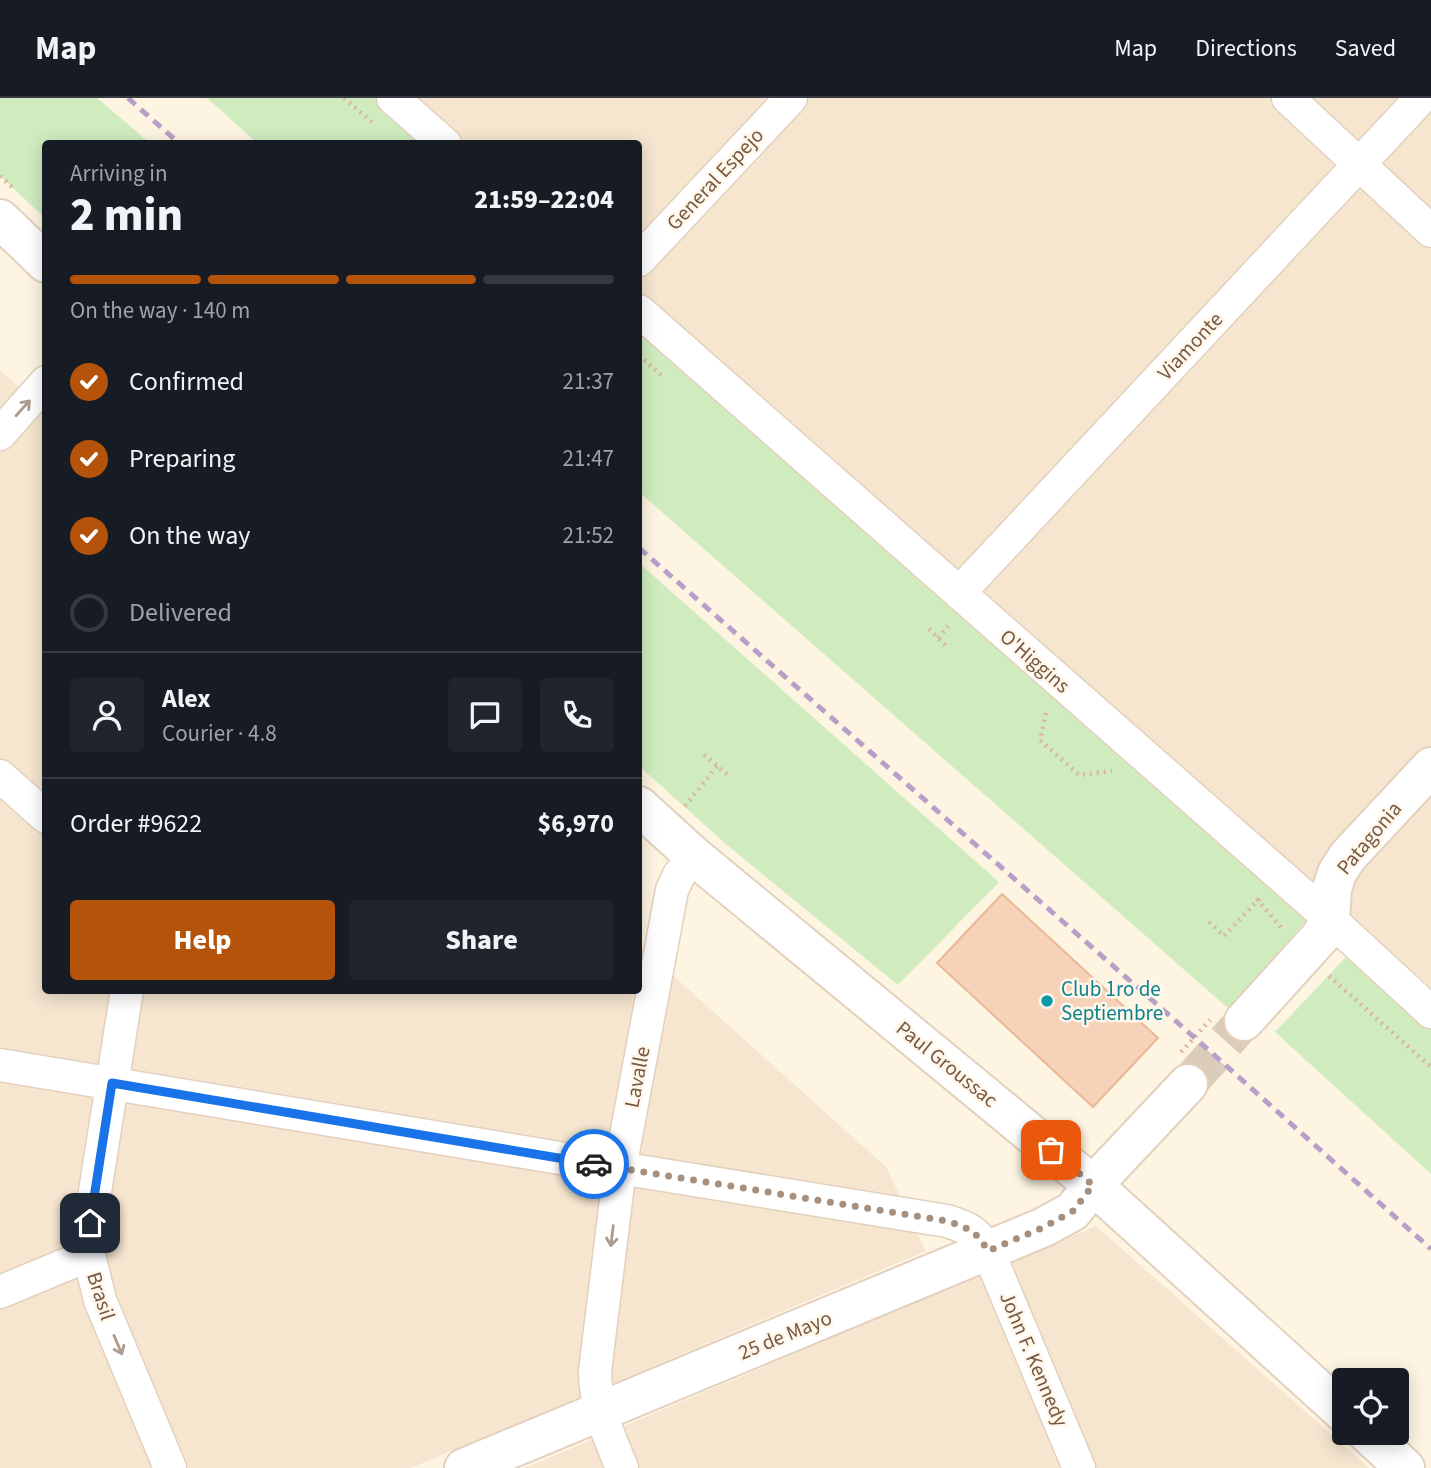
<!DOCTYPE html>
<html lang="en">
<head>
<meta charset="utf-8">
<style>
  :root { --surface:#171b24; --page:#20242c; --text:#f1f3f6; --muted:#9ea1a6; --line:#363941; --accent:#b45309 }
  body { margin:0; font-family:"Source Sans 3",sans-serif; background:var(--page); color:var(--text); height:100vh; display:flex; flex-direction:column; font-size:26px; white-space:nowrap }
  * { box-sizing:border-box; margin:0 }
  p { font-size:23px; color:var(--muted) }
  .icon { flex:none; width:38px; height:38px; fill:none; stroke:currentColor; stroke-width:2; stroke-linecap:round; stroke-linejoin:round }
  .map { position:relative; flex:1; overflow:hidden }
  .drawer { position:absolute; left:42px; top:42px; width:600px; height:854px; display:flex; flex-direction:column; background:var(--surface); border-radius:7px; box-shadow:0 4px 18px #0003 }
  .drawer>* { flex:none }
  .tools { position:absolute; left:1332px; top:1270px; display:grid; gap:14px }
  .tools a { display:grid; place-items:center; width:77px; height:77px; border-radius:7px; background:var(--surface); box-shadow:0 4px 18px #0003; font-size:35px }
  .pin { position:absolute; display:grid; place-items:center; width:60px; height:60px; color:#fff; margin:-30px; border-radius:14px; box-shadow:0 4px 10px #0006 }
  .courier { position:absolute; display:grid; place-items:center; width:70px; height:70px; margin:-35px; border:5px solid #1a73e8; border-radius:50%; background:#fff; color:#222; box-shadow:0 2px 9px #0007 }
  .headline em { font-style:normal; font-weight:800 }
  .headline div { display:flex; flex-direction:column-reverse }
  .headline { display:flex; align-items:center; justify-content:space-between; height:119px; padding:0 28px }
  h1 { font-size:46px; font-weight:800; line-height:52px }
  .bar { display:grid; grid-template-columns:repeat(4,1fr); gap:10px 7px; align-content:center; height:84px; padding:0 28px }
  .bar i { height:9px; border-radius:5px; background:var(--line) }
  .bar .on { background:var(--accent) }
  .bar p { grid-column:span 4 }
  .line { display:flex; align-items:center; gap:18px; padding:0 28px; border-top:2px solid var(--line) }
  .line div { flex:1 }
  .round { display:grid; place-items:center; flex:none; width:74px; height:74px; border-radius:7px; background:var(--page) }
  ol { padding:0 28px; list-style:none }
  li { display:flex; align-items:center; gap:21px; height:77px }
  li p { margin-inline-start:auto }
  li .icon { padding:7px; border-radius:50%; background:var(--accent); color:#fff; stroke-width:4 }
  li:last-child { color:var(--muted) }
  li i { width:38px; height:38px; border:4px solid var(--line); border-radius:50% }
  .button { display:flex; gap:14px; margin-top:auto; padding:14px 28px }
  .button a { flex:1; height:80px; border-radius:7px; background:var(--accent); color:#fff; font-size:28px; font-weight:800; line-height:80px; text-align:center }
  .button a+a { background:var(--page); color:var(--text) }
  header { display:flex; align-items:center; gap:42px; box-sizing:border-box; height:98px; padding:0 35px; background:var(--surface); border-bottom:2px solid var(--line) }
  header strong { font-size:33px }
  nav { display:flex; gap:38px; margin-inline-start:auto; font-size:24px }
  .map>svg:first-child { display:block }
  .residential { fill:#f6e6d0 }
  .green { fill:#d0ecbf }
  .building { fill:#f5d2b8; stroke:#e9b997; stroke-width:2 }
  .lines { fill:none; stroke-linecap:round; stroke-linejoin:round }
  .tertiary-tunnel { stroke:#dccdbb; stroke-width:38; stroke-dasharray:38 19; stroke-linecap:butt }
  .minor-casing { stroke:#e3d0bd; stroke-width:35 }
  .tertiary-casing { stroke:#e3d0bd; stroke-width:42 }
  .path { stroke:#dab59b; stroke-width:4.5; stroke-dasharray:2 5; stroke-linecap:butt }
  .minor { stroke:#fff; stroke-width:32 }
  .tertiary { stroke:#fff; stroke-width:38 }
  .rail { stroke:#b7a0c8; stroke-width:5; stroke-dasharray:10 7; stroke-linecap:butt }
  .oneway { stroke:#ae9b90 }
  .done { stroke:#a78f7d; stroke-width:7; stroke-dasharray:0 12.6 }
  .route { stroke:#1a73e8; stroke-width:9 }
  .culture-dot { fill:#0f9aa8; stroke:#fff7ea; stroke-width:2.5 }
  .labels { text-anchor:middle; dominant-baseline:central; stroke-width:5; stroke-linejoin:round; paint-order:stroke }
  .street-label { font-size:21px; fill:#785946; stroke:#fff7ea }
  .culture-label { font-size:21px; fill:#0d838f; stroke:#fff7ea; text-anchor:start }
</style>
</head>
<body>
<header>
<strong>Map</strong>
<nav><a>Map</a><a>Directions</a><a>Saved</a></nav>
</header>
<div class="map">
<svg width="1431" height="1370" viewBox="0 0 1431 1370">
  <rect width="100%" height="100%" fill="#fef4e2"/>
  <path class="residential" d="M393,0h1038v889l-792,-679v-164l-193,-1z
    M0,272l45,41 1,579h593v-45l247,222 40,84 -515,217h-411z
    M1096,1128l273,242h-844z"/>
  <path class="green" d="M0,0h97l53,45 -104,1 -1,74 -45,-42z
    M207,0h167l52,45h-169z
    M639,229l672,588 -82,94 -590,-517z
    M639,465l360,319 -101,103 -171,-140 -88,-79z
    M1347,858l84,72v146l-156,-142z"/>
  <path class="building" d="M1002,796l156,144 -65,69 -156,-144z"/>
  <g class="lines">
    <path class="tertiary-tunnel" d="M1188,986l56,-63"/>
    <g class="minor-casing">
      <path id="minor" d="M393,0l52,46
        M1288,0l143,133
        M639,162l152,-162
        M639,213l691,608 101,93
        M0,336l46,-52
        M959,495l462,-495
        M0,678l46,41
        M127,892l-37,233 -1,32 11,45 70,168
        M0,967l620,103 327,53c22,7 29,10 41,30l91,217
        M0,1194l89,-37
        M622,1370c-13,-32 -27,-62 -27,-97l25,-203 52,-278 7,-15 16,-18"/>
    </g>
    <g class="tertiary-casing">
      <path id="tertiary" d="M0,121l46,44
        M639,708l56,51 398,328 251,228
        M1244,923l77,-85 9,-17 2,-30 5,-16 11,-17 83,-89
        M1367,1335l38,35
        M464,1370l580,-241 29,-16 20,-26 95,-101"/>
    </g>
    <path class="path" d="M344,0l28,24
      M0,78l12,11
      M639,257l23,21
      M929,531l17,17
      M938,540l10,-12
      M1046,615l-6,27 39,35 33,-4
      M704,657l25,21
      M685,708l32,-40
      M1257,801l26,31
      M1209,824l15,14 36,-38
      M1329,878l102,91
      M1181,954l29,-32"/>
    <use href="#minor" class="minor"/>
    <use href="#tertiary" class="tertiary"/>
    <path class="rail" d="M128,0l52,46
      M639,450l565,498 227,203"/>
  </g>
  <defs><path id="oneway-shaft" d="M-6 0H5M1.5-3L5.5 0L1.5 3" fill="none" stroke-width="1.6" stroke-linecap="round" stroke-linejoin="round" transform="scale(1.75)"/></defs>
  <g class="oneway">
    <use href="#oneway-shaft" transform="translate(23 310) rotate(-48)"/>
    <use href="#oneway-shaft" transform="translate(612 1138) rotate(97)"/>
    <use href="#oneway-shaft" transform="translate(118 1247) rotate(67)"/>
  </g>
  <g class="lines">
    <path class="done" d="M594,1066l353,57c22,7 29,10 41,30l56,-24 29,-16 20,-26 -42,-35"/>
    <path class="route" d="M90,1125l22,-140 482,81"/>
  </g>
  <circle class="culture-dot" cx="1047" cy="903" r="7"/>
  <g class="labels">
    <g class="street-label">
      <text transform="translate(715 81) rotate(-47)">General Espejo</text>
      <text transform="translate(1190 248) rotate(-47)">Viamonte</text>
      <text transform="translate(1035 563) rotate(41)">O'Higgins</text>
      <text transform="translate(1369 740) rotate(-50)">Patagonia</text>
      <text transform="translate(947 966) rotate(39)">Paul Groussac</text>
      <text transform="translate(637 979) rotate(-79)">Lavalle</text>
      <text transform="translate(101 1198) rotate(72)">Brasil</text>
      <text transform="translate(785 1237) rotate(-22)">25 de Mayo</text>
      <text transform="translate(1034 1261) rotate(67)">John F. Kennedy</text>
    </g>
    <g class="culture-label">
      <text x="1061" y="891">Club 1ro de<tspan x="1061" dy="24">Septiembre</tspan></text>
    </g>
  </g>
</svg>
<div class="tools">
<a><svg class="icon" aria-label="locate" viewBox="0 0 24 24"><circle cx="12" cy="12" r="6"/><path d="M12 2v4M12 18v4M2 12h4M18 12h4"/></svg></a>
</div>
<div class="pin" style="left:1051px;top:1052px;background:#ea580c"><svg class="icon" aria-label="bag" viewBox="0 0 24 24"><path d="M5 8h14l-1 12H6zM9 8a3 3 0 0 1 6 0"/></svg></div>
<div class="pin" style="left:90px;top:1125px;background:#1f2937"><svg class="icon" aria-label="home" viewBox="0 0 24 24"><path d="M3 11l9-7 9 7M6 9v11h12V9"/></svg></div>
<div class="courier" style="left:594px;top:1066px"><svg class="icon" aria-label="car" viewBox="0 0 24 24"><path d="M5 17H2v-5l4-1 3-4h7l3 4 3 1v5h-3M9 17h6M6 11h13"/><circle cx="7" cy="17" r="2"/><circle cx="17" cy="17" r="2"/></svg></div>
<section class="drawer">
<div class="headline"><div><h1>2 min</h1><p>Arriving in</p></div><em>21:59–22:04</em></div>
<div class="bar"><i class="on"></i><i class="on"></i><i class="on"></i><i></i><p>On the way · 140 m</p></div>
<ol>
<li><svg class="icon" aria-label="check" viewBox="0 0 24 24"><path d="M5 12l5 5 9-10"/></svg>Confirmed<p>21:37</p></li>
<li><svg class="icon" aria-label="check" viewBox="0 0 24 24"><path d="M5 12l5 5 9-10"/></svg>Preparing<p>21:47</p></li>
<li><svg class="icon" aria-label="check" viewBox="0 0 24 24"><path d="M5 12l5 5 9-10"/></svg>On the way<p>21:52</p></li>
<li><i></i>Delivered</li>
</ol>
<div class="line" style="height:126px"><a class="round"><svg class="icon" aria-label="person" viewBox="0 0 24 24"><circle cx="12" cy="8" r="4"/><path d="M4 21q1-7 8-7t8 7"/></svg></a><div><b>Alex</b><p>Courier · 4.8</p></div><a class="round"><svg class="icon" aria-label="chat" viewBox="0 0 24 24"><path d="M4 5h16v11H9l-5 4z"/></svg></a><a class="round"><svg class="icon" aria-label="phone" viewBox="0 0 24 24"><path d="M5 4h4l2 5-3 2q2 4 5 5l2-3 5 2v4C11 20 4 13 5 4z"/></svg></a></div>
<div class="line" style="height:91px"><div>Order #9622</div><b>$6,970</b></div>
<div class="button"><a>Help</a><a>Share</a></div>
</section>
</div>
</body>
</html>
